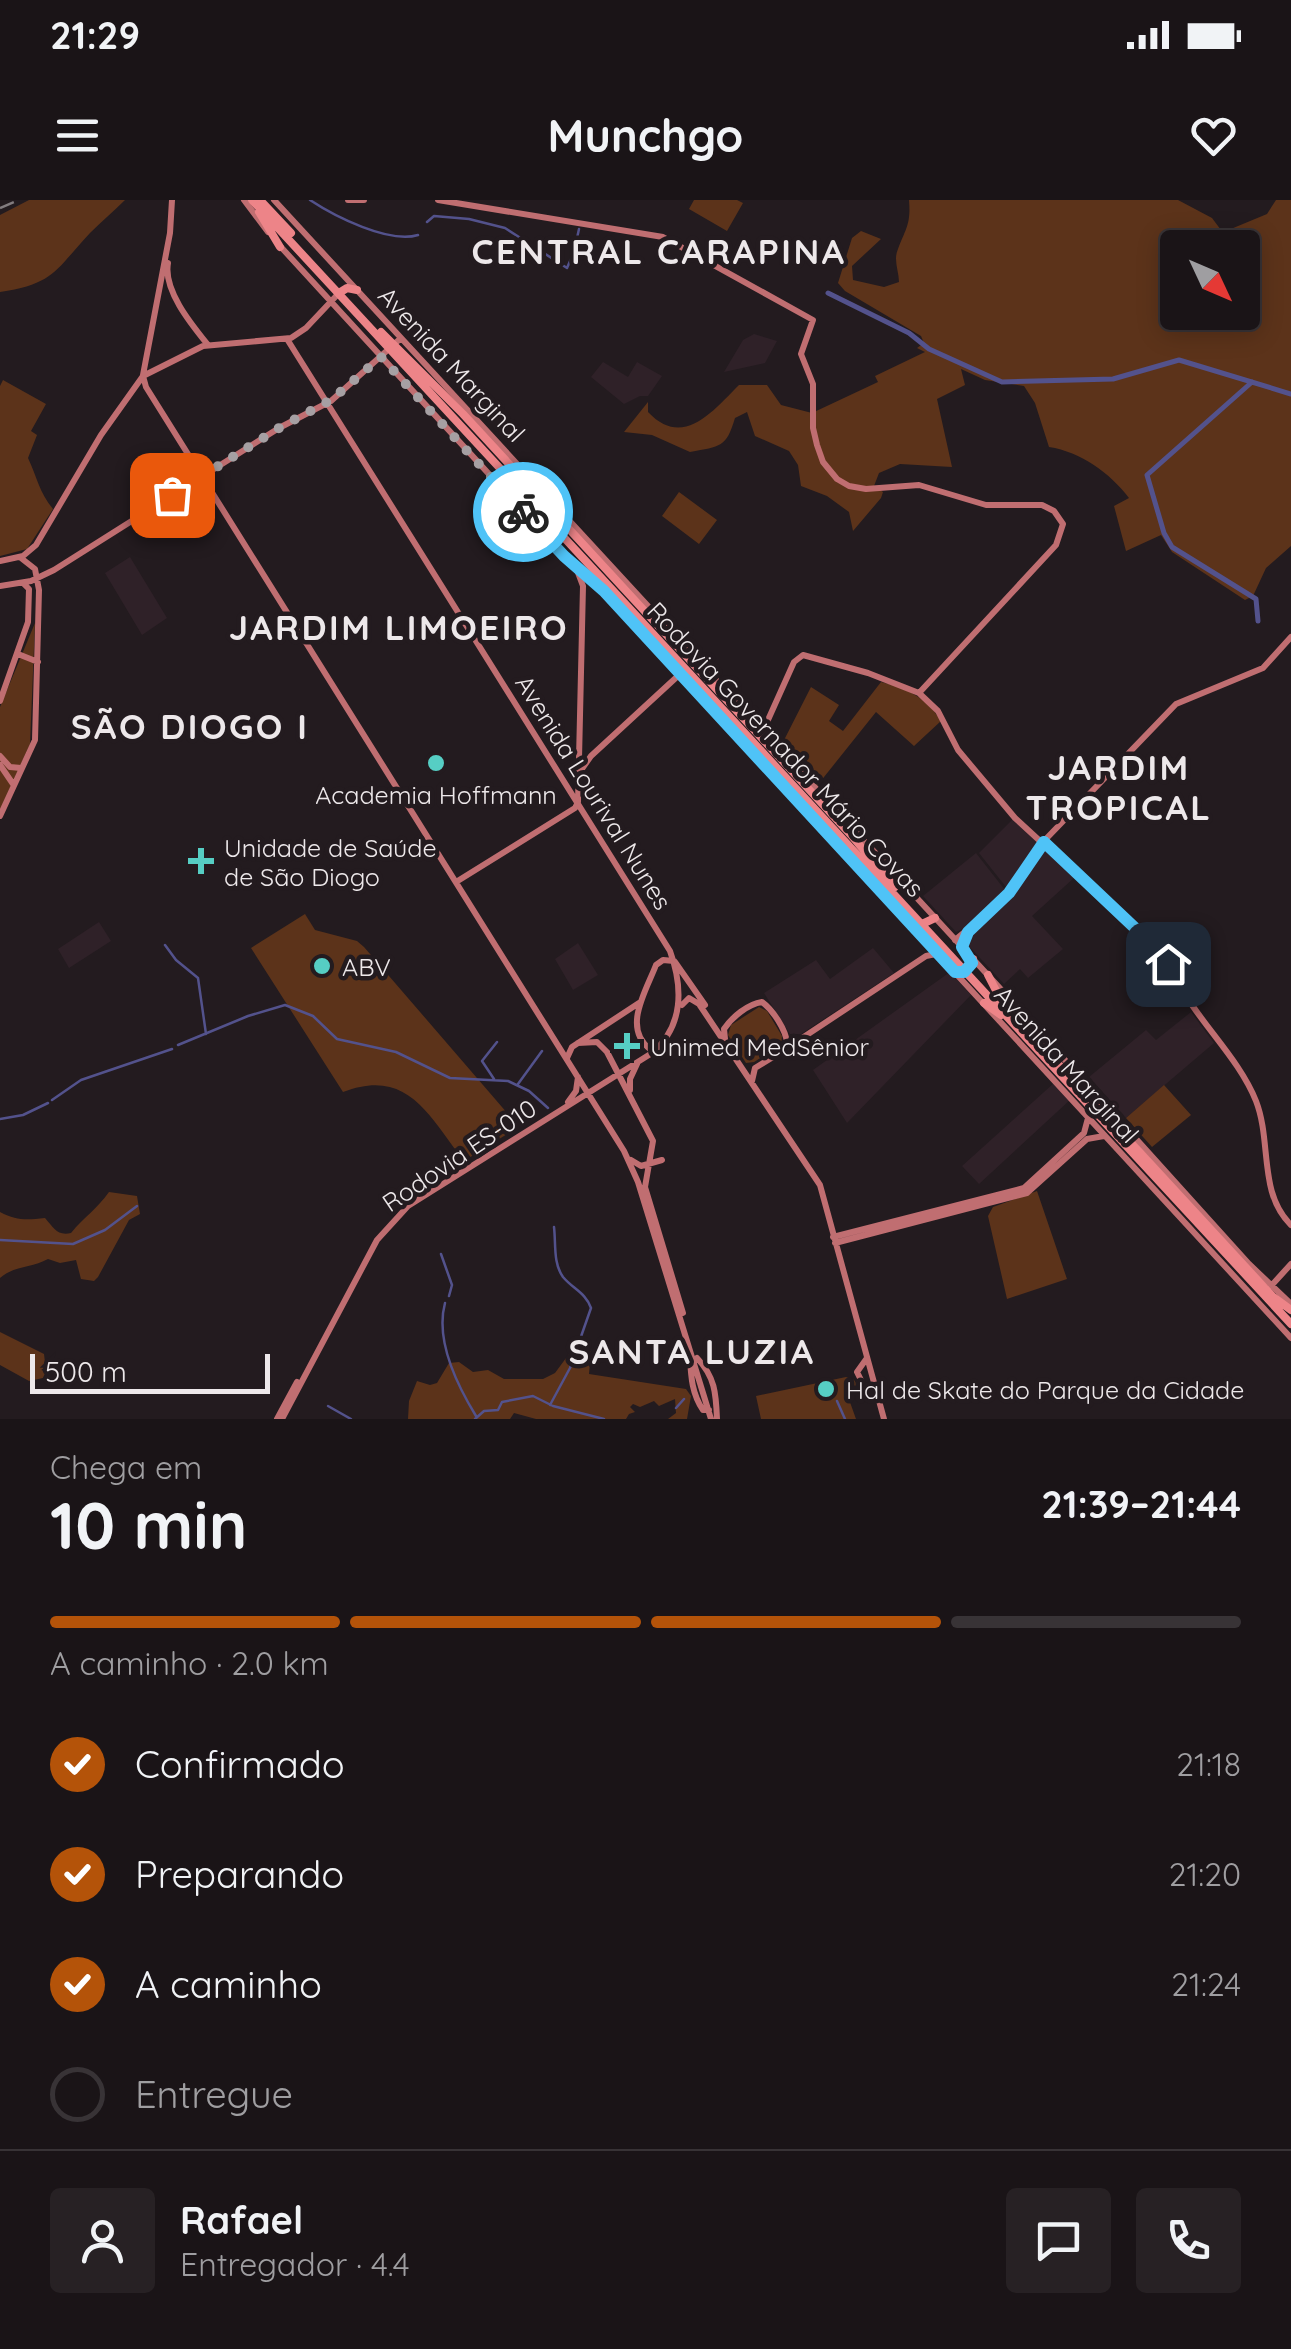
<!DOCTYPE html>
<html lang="pt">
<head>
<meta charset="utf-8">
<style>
  :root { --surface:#1a1417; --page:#272124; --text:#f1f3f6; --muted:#9f9ea1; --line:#383336; --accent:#b45309 }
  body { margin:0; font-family:Quicksand,sans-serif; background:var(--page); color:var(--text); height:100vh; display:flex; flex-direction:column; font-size:38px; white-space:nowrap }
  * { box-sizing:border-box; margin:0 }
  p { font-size:32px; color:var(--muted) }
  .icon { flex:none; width:55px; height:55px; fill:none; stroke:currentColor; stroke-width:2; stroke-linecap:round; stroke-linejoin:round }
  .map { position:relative; height:1219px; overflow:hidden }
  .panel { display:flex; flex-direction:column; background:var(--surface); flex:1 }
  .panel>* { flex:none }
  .needle { width:65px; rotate:134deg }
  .tools { position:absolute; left:1160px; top:30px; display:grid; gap:20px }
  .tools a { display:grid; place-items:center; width:100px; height:100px; border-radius:10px; background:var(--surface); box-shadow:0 5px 25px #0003,0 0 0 2px var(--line); font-size:50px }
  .scale { position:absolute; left:30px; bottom:25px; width:240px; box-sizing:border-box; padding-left:10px; border:5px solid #ede8ea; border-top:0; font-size:28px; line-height:35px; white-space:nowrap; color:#ede8ea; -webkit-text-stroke:8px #231b1f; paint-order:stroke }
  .pin { position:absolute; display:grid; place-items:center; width:85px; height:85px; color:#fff; margin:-42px; border-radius:20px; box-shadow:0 5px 15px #0006 }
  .courier { position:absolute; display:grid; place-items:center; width:100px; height:100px; margin:-50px; border:8px solid #4fc3f7; border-radius:50%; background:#fff; color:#222; box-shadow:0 2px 12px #0007 }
  .summary em { font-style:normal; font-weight:700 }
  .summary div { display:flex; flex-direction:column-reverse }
  .summary { display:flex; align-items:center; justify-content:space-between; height:170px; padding:0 50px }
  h1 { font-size:65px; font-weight:700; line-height:75px }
  .bar { display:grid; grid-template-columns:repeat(4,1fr); gap:15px 10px; align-content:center; height:120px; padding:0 50px }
  .bar i { height:12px; border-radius:8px; background:var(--line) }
  .bar .current { background:var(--accent) }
  .bar p { grid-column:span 4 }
  .line { display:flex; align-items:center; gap:25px; padding:0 50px; border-top:2px solid var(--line) }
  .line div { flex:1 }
  .round { display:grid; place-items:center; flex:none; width:105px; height:105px; border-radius:10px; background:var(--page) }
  ol { padding:0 50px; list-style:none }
  li { display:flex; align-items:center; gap:30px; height:110px }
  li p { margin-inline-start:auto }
  li .icon { padding:10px; border-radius:50%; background:var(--accent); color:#fff; stroke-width:4 }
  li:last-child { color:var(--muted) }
  li i { width:55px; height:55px; border:5px solid var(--line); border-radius:50% }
  .status { display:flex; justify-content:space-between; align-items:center; height:70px; padding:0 50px; background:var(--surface); direction:ltr }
  .status svg { height:28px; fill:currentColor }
  header { display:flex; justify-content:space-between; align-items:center; height:130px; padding:0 50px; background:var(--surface); font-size:45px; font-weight:700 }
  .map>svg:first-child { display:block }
  .built { fill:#2f2128 }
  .green { fill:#5c331a; fill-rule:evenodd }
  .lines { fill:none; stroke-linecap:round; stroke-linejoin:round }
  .stream { stroke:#53528c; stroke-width:2.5 }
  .canal { stroke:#53528c; stroke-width:5 }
  .secondary { stroke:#c06e71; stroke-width:6 }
  .primary { stroke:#ed8488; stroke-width:8 }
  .rail { stroke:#827c7f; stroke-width:2.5; stroke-dasharray:15 8; stroke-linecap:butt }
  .done { stroke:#a6a0a3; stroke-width:10; stroke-dasharray:0 18 }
  .route { stroke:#4fc3f7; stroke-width:12 }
  .poi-dot { fill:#56cec4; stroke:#231b1f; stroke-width:4 }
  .labels { text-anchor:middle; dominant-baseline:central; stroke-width:9; stroke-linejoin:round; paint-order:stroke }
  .street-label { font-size:25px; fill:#ede8ea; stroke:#231b1f }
  .poi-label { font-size:25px; fill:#ede8ea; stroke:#231b1f; text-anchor:start }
  .district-label { font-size:35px; font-weight:bold; letter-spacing:2.5px; fill:#ede8ea; stroke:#231b1f }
</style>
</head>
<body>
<div class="status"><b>21:29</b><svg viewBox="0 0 49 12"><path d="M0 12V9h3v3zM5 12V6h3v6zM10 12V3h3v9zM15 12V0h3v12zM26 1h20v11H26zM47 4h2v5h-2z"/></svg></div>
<header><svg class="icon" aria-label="menu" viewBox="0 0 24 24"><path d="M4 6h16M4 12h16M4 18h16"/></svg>Munchgo<svg class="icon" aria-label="heart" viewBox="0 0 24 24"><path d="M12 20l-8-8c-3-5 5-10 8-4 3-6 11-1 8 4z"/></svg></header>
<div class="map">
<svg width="1291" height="1219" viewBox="0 0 1291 1219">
  <rect width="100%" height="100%" fill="#231b1f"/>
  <path class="built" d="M754,134l23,7 -12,22 -41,9 19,-32z
    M603,162l25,15 9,-15 25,14 -14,20h-8l-16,8 -33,-27z
    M130,357l37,61 -25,17 -37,-62z
    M1013,619l25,22 -32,46 -27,-34z
    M1042,646l33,31 -43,39 31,33 -35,29 -8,-9 -16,15 -36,-39 5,-11 38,-37z
    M976,653l29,37 -34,35 -15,7 -33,-36z
    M99,722l12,19 -42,27 -11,-19z
    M578,743l20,32 -25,15 -18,-31z
    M873,748l21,25 -93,61h-11l-26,-41 52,-33 14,19z
    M950,772l21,23 -124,128 -34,-53z
    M1191,812l23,31 -88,75 -37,-41 57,-47 10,10z
    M1054,883l16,17 -91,84 -17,-18z"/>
  <path class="green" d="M29,0h96c-11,11 -24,22 -35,33 -34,36 -35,51 -90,59v-77z
    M694,0h43l6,3 -16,28 -38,-22z
    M909,0h269l34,18 9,12 5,1 41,-17 9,-14h15v346l-25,22 -13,28 -8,4 -73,-48 -11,-17 -35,16 -12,-45 15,-8c-19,-25 -48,-46 -80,-51l-14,-44 -11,-17 -39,-6 -24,-11 4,16 -28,14 15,68 -52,-3 -21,9 -5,13 9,6 -2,6 -28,33 -4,-19 -22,-16 -26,-10 -3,-21 -9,-14 -34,-15 -8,-24 -12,6c-9,30 -14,28 -45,34l-38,-17 -28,-3 24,-30v10c35,37 64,0 91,-27h28l14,20 31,8 66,-31 -3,-6 50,-24 -8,-4 7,-5 -3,-7 -76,-45 -7,-8 14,-45 9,-7 20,8 -29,27 1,14 31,7 15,-5c0,-11 -6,-22 -1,-33 8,-21 13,-25 11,-49zM1178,48h64v64h-64z
    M3,180l43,24 -15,27 6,4 -9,23c9,19 11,34 25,51l-26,40 -27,7v-170z
    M679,292l38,28 -18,24 -37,-28z
    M35,423l-5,121 -30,66v-103z
    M881,482c26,6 46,16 60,39l-27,25 -38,-34 -60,75 -36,-39 31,-61 28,18 -10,16 14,10z
    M305,714l10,16 42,11 7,6 144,167 7,15 -51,32c-35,-45 -56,-94 -121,-69l-92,-144z
    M759,807l8,4 15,25 -1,9 -27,17 -8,1 -18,-28 3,-10z
    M1164,885l27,30 -39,32 -26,-29z
    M1037,991l30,88 -60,20 -19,-83 5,-9z
    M109,992l28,4 3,18 -11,6 -31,57 -4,4 -13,-2 -5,-19 -16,3 -12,-4c-16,9 -35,7 -48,19v-66c17,9 27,8 45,6 9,10 12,18 26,15 13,-16 26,-24 38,-41z
    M0,1132l44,22 2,17 -3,7 -14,3 -29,-16z
    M580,1150l11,1 -2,23 97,15 5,7 -4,23h-19l8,-6 -1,-14 -16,7 -5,-5 -14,6 -7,-3 -3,3 5,5 -6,2 -3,5h-90l-22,-6 -4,6h-102l1,-18 8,-20 13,4 7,-2 12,-20 10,-1 14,10 15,-2 16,9h39l12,-6 14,-19z
    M846,1177l8,3 4,6 -12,5 10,28h-95l-5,-23z"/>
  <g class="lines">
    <path class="stream" d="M310,0c24,16 79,44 108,35
      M427,22l7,-6 35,3 36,9 62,40 7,-16 5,-23
      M165,745l11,15 22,18 8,56
      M178,845l70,-29 37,-11 28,11 24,23 59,13 54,26 58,3 21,10 19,17
      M494,879l-12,-18 15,-19
      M518,884l24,-33
      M52,900l29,-20 91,-31
      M0,919l23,-4 25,-12
      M0,1040l73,4 32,-14 32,-24
      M441,1054l11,31 -3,11
      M445,1103c-10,37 12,82 31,113
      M837,1201l8,18
      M550,1205l20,-37 21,-60c-5,-15 -18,-19 -28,-31 -10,-14 -7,-33 -9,-50
      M328,1206l23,13
      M676,1208l8,-9
      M475,1219l9,-8 14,-1 4,-8 31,-6 20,10 51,13"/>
    <path class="canal" d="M828,93l81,40 20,16 73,33 111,-3 66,-19 112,34
      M1252,182l-105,93 17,58 8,14 84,52 2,22"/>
    <path class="secondary" d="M244,0l24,32
      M274,0l735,798 240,266 42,40
      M348,0h16
      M438,0l225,37 150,83 -12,34 12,30v44l4,17 6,17 14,17 12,7 17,3 53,-4 67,20h56l12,6 9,13 -7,21 -137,148
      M280,46l284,310 40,35 687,747
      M168,63c-5,27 23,61 40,82
      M143,175l27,-142 2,-33
      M143,176l3,11 478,764 14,31 73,237
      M0,361l23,-5 13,-11 65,-110 42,-59 60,-30 88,-8 15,-10 33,-35
      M0,386l31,-5 23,-11 225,-142 52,-27 70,-63
      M18,454l20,8
      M0,501l28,-79 1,-33 -6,-6
      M763,531l31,-69 9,-7 65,18 51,20 19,18 20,39 57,68 139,128c16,18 25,40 38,59 21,31 50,61 64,96 16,41 2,92 35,124
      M0,556l10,11 11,1
      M0,565l13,19
      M579,573l12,-17 89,-82
      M0,616l35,-76 4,-150 -4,-21 -14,-11
      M456,682l119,-74 3,-6 5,-216 -6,-16
      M955,740l49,-41 39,-57 133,-138 87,-36 28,-31
      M675,762l30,43
      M682,805l7,-7 10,6 121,181 64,234
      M725,839l-1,-10c8,-12 24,-25 38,-27 11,8 24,28 25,41l-9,11 -23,14 -3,13
      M578,843l19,-1 10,10 46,89 -8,46 38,126
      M657,849h-7c-28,-21 -4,-58 6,-84l7,-5 11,1
      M778,854l148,-98 10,-2
      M567,858l5,-11 67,-44
      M630,890v-11l7,-15
      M568,902l8,-11 2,-14
      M631,960l10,6 21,-6
      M833,1037l191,-49 60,-55 4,-15
      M835,1043l192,-50 60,-54 17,-3
      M1271,1086l20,-22
      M690,1158c1,19 2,36 13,52h6
      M697,1158c18,19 19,35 20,61
      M861,1180l-4,-8 10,-14
      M277,1219l20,-37
      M282,1219l95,-179 31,-34 244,-153c32,-27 31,-66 18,-102l-383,-612"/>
    <path class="primary" d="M252,0l1039,1124
      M260,0l31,33
      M259,12l21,35
      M339,93l8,-5 10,2
      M381,132l82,82 388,421 44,52
      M891,695l9,18
      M920,734l2,-10 13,-6
      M955,772l13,-2 5,-11
      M988,775l16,31
      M984,803l17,12
      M1026,829l248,269
      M1272,1096l19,14"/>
    <path class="rail" d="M0,8l19,-8"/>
  </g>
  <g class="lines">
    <path class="done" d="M172,295l107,-67 52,-28 50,-43 142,155"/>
    <path class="route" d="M523,312l41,44 40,35 351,381h9l8,-9 -10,-16 6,-15 41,-39 35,-51 110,104 14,18"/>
  </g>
  <g class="poi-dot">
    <circle cx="436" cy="563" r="10"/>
    <path d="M196 646h10v10h10v10h-10v10h-10v-10h-10v-10h10z"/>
    <circle cx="322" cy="766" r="10"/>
    <path d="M622 831h10v10h10v10h-10v10h-10v-10h-10v-10h10z"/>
    <circle cx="826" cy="1189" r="10"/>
  </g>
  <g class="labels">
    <g class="street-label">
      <text transform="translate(452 164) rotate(47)">Avenida Marginal</text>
      <text transform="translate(786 549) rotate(47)">Rodovia Governador Mário Covas</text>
      <text transform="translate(594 592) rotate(58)">Avenida Lourival Nunes</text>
      <text transform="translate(1067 864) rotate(48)">Avenida Marginal</text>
      <text transform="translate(459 955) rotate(-34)">Rodovia ES-010</text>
    </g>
    <g class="poi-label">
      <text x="436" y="594" text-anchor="middle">Academia Hoffmann</text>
      <text x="224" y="647">Unidade de Saúde<tspan x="224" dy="29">de São Diogo</tspan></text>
      <text x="342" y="766">ABV</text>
      <text x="650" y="846">Unimed MedSênior</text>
      <text x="846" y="1189">Hal de Skate do Parque da Cidade</text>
    </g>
    <g class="district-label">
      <text x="659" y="51">CENTRAL CARAPINA</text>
      <text x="399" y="427">JARDIM LIMOEIRO</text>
      <text x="190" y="526">SÃO DIOGO I</text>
      <text x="1119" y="567">JARDIM<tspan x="1119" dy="40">TROPICAL</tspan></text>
      <text x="692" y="1151">SANTA LUZIA</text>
    </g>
  </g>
</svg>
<div class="tools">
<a><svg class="needle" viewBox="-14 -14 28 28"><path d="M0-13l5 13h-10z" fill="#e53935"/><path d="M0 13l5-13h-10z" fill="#9f9ea1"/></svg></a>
</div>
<div class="scale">500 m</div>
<div class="pin" style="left:172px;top:295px;background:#ea580c"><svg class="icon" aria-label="bag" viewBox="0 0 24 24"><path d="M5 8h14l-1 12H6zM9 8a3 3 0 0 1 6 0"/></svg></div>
<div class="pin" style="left:1168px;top:764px;background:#1f2937"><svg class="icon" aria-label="home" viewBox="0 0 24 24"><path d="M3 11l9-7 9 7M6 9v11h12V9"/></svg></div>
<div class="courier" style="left:523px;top:312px"><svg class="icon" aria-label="bike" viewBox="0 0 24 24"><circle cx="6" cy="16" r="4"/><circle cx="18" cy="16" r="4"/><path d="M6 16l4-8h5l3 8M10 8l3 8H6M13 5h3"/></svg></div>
</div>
<section class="panel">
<div class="summary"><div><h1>10 min</h1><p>Chega em</p></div><em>21:39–21:44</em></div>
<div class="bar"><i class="current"></i><i class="current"></i><i class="current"></i><i></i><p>A caminho · 2.0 km</p></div>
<ol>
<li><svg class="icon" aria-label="check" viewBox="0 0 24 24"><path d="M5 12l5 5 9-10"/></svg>Confirmado<p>21:18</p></li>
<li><svg class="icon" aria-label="check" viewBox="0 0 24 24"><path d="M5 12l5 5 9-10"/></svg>Preparando<p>21:20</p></li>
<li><svg class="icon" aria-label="check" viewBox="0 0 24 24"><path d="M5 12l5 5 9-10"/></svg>A caminho<p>21:24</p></li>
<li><i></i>Entregue</li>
</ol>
<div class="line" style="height:180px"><a class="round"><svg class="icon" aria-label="person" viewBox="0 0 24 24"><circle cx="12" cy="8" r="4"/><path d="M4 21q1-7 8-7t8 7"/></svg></a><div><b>Rafael</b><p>Entregador · 4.4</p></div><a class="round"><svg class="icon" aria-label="chat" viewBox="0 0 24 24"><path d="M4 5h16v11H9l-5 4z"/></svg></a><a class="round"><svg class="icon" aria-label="phone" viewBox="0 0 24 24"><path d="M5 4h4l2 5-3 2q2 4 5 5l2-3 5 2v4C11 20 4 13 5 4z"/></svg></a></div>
</section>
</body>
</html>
